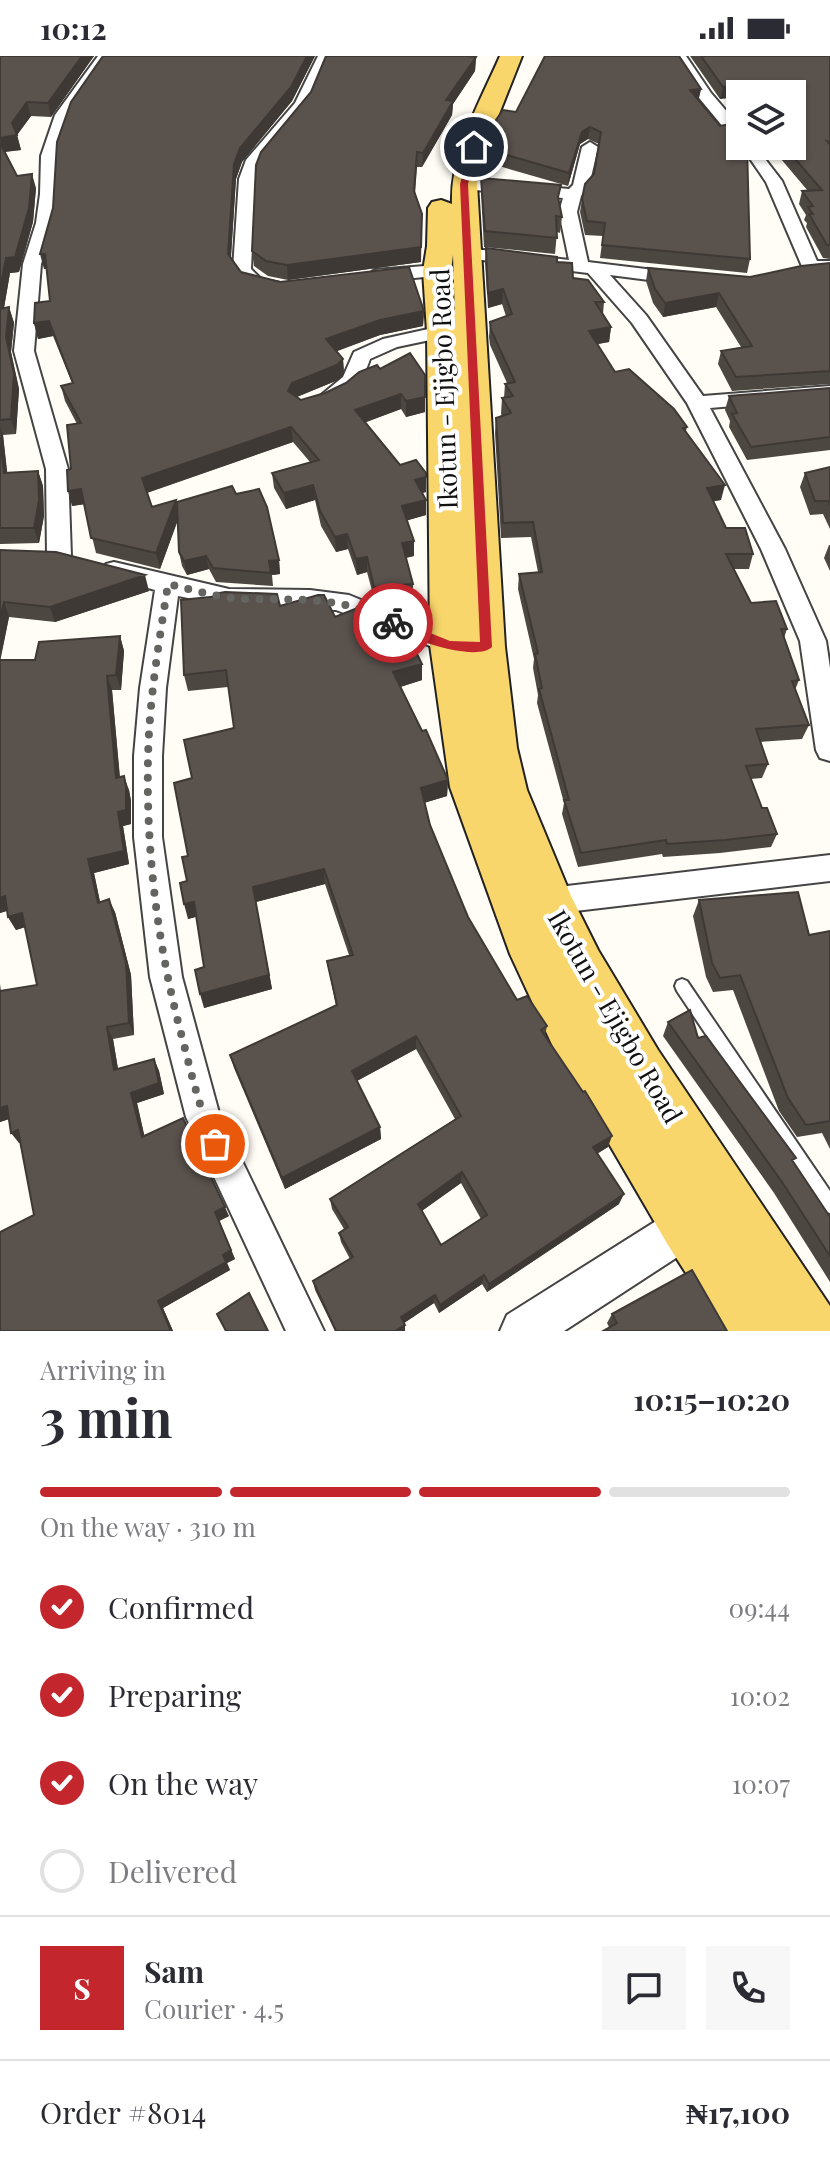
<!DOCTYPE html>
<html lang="en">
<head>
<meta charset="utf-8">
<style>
  :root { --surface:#fff; --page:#f7f7f7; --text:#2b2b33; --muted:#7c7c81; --line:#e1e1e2; --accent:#c4262e }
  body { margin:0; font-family:"Playfair Display",serif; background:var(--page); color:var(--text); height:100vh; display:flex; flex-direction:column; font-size:30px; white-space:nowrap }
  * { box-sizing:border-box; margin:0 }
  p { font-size:26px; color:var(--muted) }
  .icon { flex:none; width:44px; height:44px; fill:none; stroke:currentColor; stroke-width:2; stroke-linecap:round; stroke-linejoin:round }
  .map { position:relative; height:1275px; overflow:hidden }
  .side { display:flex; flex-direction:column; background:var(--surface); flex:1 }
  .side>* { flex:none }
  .fabs { position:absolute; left:726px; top:24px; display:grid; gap:16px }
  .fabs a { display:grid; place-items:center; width:80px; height:80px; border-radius:0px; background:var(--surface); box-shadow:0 2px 6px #0004; font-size:40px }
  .pin { position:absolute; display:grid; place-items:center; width:68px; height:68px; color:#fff; margin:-34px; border:4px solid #fff; border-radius:50%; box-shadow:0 2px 8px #0007 }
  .courier { position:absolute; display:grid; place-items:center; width:80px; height:80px; margin:-40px; border:6px solid #c4262e; border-radius:50%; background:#fff; color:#222; box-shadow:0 2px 10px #0007 }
  .summary em { font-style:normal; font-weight:700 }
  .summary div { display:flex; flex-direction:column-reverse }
  .summary { display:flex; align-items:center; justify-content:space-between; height:136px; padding:0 40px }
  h1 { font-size:52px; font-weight:700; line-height:60px }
  .bar { display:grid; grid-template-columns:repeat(4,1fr); gap:12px 8px; align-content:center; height:96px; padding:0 40px }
  .bar i { height:10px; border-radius:6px; background:var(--line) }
  .bar .active { background:var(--accent) }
  .bar p { grid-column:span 4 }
  .line { display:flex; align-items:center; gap:20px; padding:0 40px; border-top:2px solid var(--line) }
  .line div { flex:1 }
  .round { display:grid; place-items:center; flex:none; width:84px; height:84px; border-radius:0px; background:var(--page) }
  ol { padding:0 40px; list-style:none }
  li { display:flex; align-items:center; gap:24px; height:88px }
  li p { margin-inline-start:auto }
  li .icon { padding:8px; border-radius:50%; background:var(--accent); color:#fff; stroke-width:4 }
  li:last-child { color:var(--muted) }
  li i { width:44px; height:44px; border:4px solid var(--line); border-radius:50% }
  .status { display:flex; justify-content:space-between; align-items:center; height:56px; padding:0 40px; background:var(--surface); direction:ltr }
  .status svg { height:22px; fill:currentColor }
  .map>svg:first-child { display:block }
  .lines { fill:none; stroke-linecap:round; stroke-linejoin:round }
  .service-casing { stroke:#444; stroke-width:4 }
  .minor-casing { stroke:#444; stroke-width:4 }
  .tertiary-casing { stroke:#444; stroke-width:4 }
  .primary-casing { stroke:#222; stroke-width:4 }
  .service { fill:#fff; fill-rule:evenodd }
  .minor { fill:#fff; fill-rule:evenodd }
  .tertiary { fill:#fff; fill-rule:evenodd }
  .primary { fill:#f9d66b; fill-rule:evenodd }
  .wall { fill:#4d4742; fill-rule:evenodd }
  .shaded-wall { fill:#3f3936 }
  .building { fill:#5a524d; stroke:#3f3936; stroke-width:2; fill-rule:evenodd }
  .route { fill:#c4262e }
  .done { stroke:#646461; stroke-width:8; stroke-dasharray:0 14.4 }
  .labels { text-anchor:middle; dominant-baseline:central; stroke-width:8; stroke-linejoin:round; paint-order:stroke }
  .street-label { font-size:26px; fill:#111; stroke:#fff }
</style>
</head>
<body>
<div class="status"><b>10:12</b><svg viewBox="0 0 49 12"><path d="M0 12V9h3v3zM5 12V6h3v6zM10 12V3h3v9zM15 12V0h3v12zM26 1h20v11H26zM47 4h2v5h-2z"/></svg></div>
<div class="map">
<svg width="830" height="1275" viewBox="0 0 830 1275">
  <rect width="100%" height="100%" fill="#fffdf5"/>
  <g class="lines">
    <g class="service-casing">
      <path id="service" d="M682,923l5,2 143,210v22l-6,-2 -147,-220 -2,-5 2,-5z"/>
    </g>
    <g class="minor-casing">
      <path id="minor" d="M98,0h14l-41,59 -8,21 -6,20 -3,67 -13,41 -7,87 34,118 3,87 -4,6 -8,2 -8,-2 -4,-6 -1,-87 -32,-118 9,-87 13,-41 4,-29 1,-38 14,-41z
        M318,0h14l-22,48 -50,61 -5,14 -4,90 10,10 19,4 2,4 -9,6 -25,-6 -15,-18 6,-90 7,-19 49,-57z
        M672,0h14l25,37 29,34v15l-6,-2 -34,-41z
        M590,86l8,5 -9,39 -8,10 -4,16 11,50 99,12 2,4 -2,4 -7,2 -70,-9 36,40 57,81 127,-10v12l-120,10 75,141 41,92 4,27v93l-10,-3 -4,-8 -16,-109 -39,-92 -74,-146 -55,-80 -44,-50 -122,-15 -9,-5 9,-5 103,12 -10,-48 4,-14 -99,-9 -8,-5 8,-5 105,10 4,-4 9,-38z
        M740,88l15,2 27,35 35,80h13v12l-26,-2 -38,-89z
        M437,209l7,2 2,4 -2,4 -69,7 -9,-6 9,-6z
        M442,270l10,6 -3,4 -52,11 -27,12c-7,21 -18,38 -40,43l-10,-6 23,-19 11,-25 29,-13z
        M114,506l115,27 81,1 39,5 90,37 33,7 4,7 -4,7 -9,2 -15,-2 -112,-43 -107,-4 -51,-10 -12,92 -4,68v81l20,140 37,136 105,218h-38l-100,-214 -36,-140 -16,-140v-81l6,-68 15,-98 -49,-14 -4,-6 4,-6z
        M830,799v26l-280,33 -11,-4 -4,-9 4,-9 11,-4z"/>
    </g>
    <g class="tertiary-casing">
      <path id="tertiary" d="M687,1148l15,7 7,15 -7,15 -138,90h-64l7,-16 165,-104z"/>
    </g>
    <g class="primary-casing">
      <path id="primary" d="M500,0h22l-36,91 -9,37 28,463 12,101 10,42 44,106 27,54 60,100 172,256v25h-107l-55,-86 -113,-194 -45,-97 -60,-167 -20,-142 -3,-313 -4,-61 4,-25 1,-38 4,-6 9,-2 11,4c-2,-51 28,-102 48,-148zM453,199l2,61 -4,-45z"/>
    </g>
    <use href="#service" class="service"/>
    <use href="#minor" class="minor"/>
    <use href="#tertiary" class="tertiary"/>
    <use href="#primary" class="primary"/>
  </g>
  <path class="wall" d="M0,0h94l-43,61 -20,-1 -14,19 4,15 -16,2 12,24 19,12 -3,34 -14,50 -9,1 -6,35 5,-1 5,16 -3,29 8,37 -3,45 -13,1 4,38 31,-2 5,15 1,30 -5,27 -39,1z
    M103,0h212l-23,45 -50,61 -6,17 -5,79 10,14 39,10 144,29 -1,15 -43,9 -44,16 7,8 1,15 -6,6 -41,17 4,3 24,-7 21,-10 31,-18 48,47 -19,5 -5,-8 -36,13 35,43 26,27 -4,1 4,7v15l-19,5 7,21v15l-8,2 7,26v15l-38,3 -8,-30 -10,3 -9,-26 -12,3 -15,-26 -6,-26 -29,9 -12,-21 -2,-15 38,-11 -17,-20 -146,51 5,14 25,-2 59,-11 43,66 1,14 -8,1 1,11 -57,-4 -7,-13 -22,6 -5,-9 -3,-14 -1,-32 -18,49 -64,-16 -12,-49 -12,2 -1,-37 6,-45 -12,-23 -4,-15 11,-3 -19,-47 -15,3 -4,-16 16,-22 -3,-32h-3z
    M543,0h136l22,33 -3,12 52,158 -3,14 -147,-15 3,-22 -18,-1 -5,-23 2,-13 12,-25 5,-30 -11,-5 -8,5 -12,42 -83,-24 3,-21 28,-29 29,-56z
    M690,0h140v203l-7,-1 -17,-31 1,-4 -3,-3 2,-5 -7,-11 3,-13h6l-38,-45h22v-52h-52l-20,5z
    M476,1l-1,14 -22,33 -1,11 -30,52h-5l-2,27 7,20 -1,48 -133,18 -20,-4 -14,-10 -2,-15 59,-159z
    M481,122l78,24 3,15 -2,16 -3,-1 -2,22 -71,-7 -3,-53z
    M486,192l71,14 16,16 31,24 -1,12 8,13 -2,15 -12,2 18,28 72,55 -1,4 35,69 -8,1 13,27 27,26 -4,15h-15l17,34 36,26 -3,9 15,42 -4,10 14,35 -7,14 -42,3 8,22 -6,14 -11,1 11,29 15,26 -6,13 -51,6 -57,4 -1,-3 -84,13 -16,-53 2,-11 -27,-100 1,-8 -5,-27 1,-9 -16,-70 1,-15 19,-2 -7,-35 -30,1 -6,-105 1,-15 6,-2 -1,-2 1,-16h2l1,-14 2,-1 -17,-38 -1,-8 1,-15 16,-6 -4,-12 -14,4 -3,-45z
    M830,207v121l-98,7 -14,-27 3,-13 20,-4 -25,-40 -53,10 -10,-14 -7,-22 2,-13 102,9z
    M830,332v62l-83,10 -18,-33 1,-6 -5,-11 4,-14z
    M830,411v62l-7,-15 -13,1 -10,-28 5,-14z
    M829,489h1v26l-6,-13z
    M0,494l149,41 -94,31 -46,-5 -9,43h35l85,-24 4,15 -3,39h-9l8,87 9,13 2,11v23l-8,2 6,38 -35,9 6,29 15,10 16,63 3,60 -21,4 5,30 36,-10 5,12 5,23 -27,9 7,32 85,81 -10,5 16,38 -8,4 3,7 -67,38 10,23h-173l4,-102v1l30,-15 -14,-72h-1l-10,-24 -9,3v-138l1,7 36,-6 -12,-58 -9,3 -8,-13 -1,-6 -7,2z
    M280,550l55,11 47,24 40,39 -22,7 48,93 -1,16 -23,7 6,22 38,92 49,83 30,26 -2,9 63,112 -11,7 22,50 -132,88 -5,-8 -43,29 -5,-10 -30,20 1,8h-70l-20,-41 -2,-9 37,-22 -9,-17 -2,-9 5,-4 -12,-20 -2,-10 125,-80 -39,-70 -59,32 23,46 1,12 -96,50 -51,-121 -4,-13 106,-49 -9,-45 22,-6 -24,-71 -69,18 16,87 -68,19v-41l-8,-50 -8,2 -1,-38 5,-103 42,-50 -6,-41 -40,4 -4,-16zM461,1127l20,36 -40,26 -19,-34z
    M699,844l110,35 21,-4v218l-8,-16 -25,4 -18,-26 -46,-121 -20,2 -7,-15 -13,-61z
    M668,966l30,16 95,124 37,55v65l-56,-89 -111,-157z
    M612,1258l115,17 -118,-4 -2,-4z"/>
  <path class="shaded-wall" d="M82,0h12l-43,61 -3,-14z
    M307,0h8l-23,45 -50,61 -6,17 -6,90 -2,-15 6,-90 6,-16z
    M476,1l-1,14 -22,33 -1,11 -30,52 1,-14 23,-53z
    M748,28l-2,10h-6v3l-20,2 3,-12z
    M701,33l-3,13 -8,-12z
    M27,46l4,14 -14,19 4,15 -19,2 -2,-14z
    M590,71l-2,12 -8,5 -12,42 1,-13 13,-41z
    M32,118l4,14 -3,34 -14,50 -9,1 -9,52 -1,-36 6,-31z
    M421,191v15l-133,18 -1,-15z
    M40,198h5l4,15h-5z
    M503,233l-1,15 -14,4v-15z
    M719,237l-3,14 -53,10 2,-14z
    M9,251l5,16 -3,29 8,37 -3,45 -5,-15 -5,-82z
    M424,255l-1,15 -43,9 -53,20 -1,-16 54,-19z
    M49,265l4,15 -15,3 -4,-16z
    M611,271l-2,15 -22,4 2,-15z
    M343,303l1,15 -6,6 -44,18 -6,-7 4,-8z
    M401,338v15l-45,17 -1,-16z
    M425,341v15l-19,5v-16z
    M0,370l3,9 6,53 -5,-15z
    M291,371l2,15 -147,51 -4,-15z
    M38,415l5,15 1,30 -5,27 -5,-15z
    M426,421v15l-11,3v-15z
    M313,429l2,15 -29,9 -2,-16z
    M725,429l-4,15 -18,3 4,-15z
    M81,433l5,15 -14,2 -4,-15z
    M176,444l3,16 -19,53 -4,-16z
    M426,444v15l-24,7v-16z
    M347,478l1,15 -12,3 -1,-15z
    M414,485v15l-11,2 -1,-15z
    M206,500l3,13 -22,6 -3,-14z
    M367,501v15l-10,3 -1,-16z
    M279,504l1,14 -8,1 -3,-14z
    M145,519l4,16 -94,31 -5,-15z
    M4,546l5,15 -9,45v-44z
    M120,580l4,15 -3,39 -5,-15z
    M422,608v16l-28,9 -1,-17z
    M107,620l5,14 9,102 -5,-14z
    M124,720l5,14 2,11v23l-8,2 6,38 -35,9 9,43 -5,-13 -10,-44 30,-47z
    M448,724l-1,16 -27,8 1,-16z
    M324,813l1,15 -69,18 16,87 -68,19 -4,-14 53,-107z
    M5,840l7,13 -12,4v-15z
    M109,843l6,13 16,63 3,60 -5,-12z
    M194,846l4,14 -10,3 -4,-15z
    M22,857l7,13 -13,4 -8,-13z
    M107,971l6,12 7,42 -6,-11z
    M416,980v13l-63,34 -1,-12z
    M154,1003l5,12 5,23 -27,9 10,44 -5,-10 -11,-44z
    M7,1050l8,11 -15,5v-14z
    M380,1071l1,12 -96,50 -3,-11z
    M18,1074l8,11 -7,2 -8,-10z
    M612,1080l-4,11 -19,11 4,-11z
    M462,1116l-1,11 -44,31 1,-10z
    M624,1138l-5,10 -132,88 2,-8z
    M225,1151l4,9 -10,5 16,38 -8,4 3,7 -67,38 10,23h-2l-13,-30 65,-46 -8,-43z
    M484,1219l-2,9 -43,29 1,-8z
    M435,1239l-1,8 -33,22v-8z
    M405,1269v6h-10z"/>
  <path class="building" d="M0,0h82l-34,47 -21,-1 -15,21 5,12 -17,3z
    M103,0h204l-16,31 -51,61 -6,16 -6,90 13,18 39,10 129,-15 15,44 -44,9 -54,19 17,20 -6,6 -45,18 -4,8 13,9 24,-7 21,-10 13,-11 18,-7 3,4 30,-16 15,22v22l-19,4 -5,-7 -46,16 45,55 16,-5 10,13v4l-11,3 11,20 -24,6 12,35 -12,2 11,41 -39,3 -7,-30 -11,2 -9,-25 -12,3 -15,-26 -7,-26 -29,8 -12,-20 47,-13 -28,-33 -149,51 10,29 24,-7 -20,53 -65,-15 -10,-49 -13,2 -1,-21 4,-1 -4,-44 14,-2 -20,-37 12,-3 -24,-62 -15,2 1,-20 15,-2 -5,-47h-5l13,-46 4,-66 14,-40z
    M326,0h141l9,1 -30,43 7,1 -30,52 -6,-1 -3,39 8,23 -1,33 -134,18 -21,-4 -14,-10 4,-86 5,-13 50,-60z
    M545,0h134l22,33 -11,1 30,36 10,-2 9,7 1,15h7l3,113 -148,-14 3,-22 -18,-2 -5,-22 3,-15 9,-10 7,-42 -11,-5 -8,5 -13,41 -83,-24 7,-6 -5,-2 8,-21 7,-10 13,2z
    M701,0h129v86l-3,-1 3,4v100h-3l-18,-31h4l-5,-7 5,-1 -11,-15 20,-1 -38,-44h8v-52h-36l-8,-10 -25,3z
    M0,87l17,33 15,-2 -3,34 -14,49 -9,1 -6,31z
    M481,122l80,7 -3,12 4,20 -6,-1 1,22 -72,-7z
    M486,192l71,9v5l15,1 1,15 15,2 16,22h-9l16,25 -22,4 26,41 14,-3 45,40 13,18 -4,1 42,57 -18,3 19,40h19l8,26h-27l25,49 25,-2 11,28h-6l18,51 -7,1 17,44 -53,4 12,35 -22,2 16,42h5l10,26 -52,6 -58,4 -1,-4 -85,13 -17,-53h5l-30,-111 3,-1 -7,-34 3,-1 -19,-79 23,-2 -9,-50 -30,1 -7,-105 15,-5 -9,-15 11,-2 -8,-12 10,-2 -24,-52 -1,-8 22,-8 -9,-25 -15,4z
    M830,207v108l-94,6 -15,-26 31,-5 -33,-53 -54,10 -10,-14 -7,-21 102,9 51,-11z
    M9,251l-3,30 8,37 -3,45 -11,1v-111z
    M830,332v49l-79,10 -19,-33 5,-1 -8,-17z
    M0,381l4,36 34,-2 1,29 -5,28h-34z
    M830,411v38l-2,-4h-13l-10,-28z
    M232,430l4,8 23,-5 8,18 12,53 -10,1 2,12 -58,-5 -7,-12 -22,5 -5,-9 -2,-50z
    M0,494l56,2 89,23 -95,32 -46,-5 -4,16z
    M225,536l52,2 3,12 38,-11h6l11,22 25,-10 22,34 25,-7 15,30 -29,8 29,59 4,-1 22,50 -27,8 9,37 38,92 49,83 10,-4 20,30 -6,4 42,62 2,-1 27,45 -19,11 31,47 -135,90 -5,-9 -44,30 -5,-10 -34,22 4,8 -10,6h-59l-23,-50 40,-24 -14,-24 9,-6 -18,-28 131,-83 -45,-80 -64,35 28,56 -98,51 -52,-123 107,-50 -10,-44 26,-6 -29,-86 -71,18 16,88 -69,19 -5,-24 9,-3 -10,-65 -10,2 -4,-21 7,-2 -5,-24 6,-1 -14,-73 18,-5 -8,-38 50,-12 -8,-58 -42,5 -3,-75 39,-4 -1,-3zM462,1116l25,43 -46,30 -23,-41z
    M120,580l-4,39 -9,1 9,102 8,-2 2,11v23l-8,2 6,39 -36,8 10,44 11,-4 17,64 3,60 -22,4 7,43 40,-11 5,24 -28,10 11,44 41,-19 42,89 -10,5 16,38 -8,5 3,7 -68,39 13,30h-171v-99l34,-17 -16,-85 -7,3 -4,-27 -7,2v-117l37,-6 -15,-72 -14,4 -3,-21 -5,2v-238h35l4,-18z
    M798,836l11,43 21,-4v190l-24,4 -18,-27 -48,-123 -20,3 -8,-15 -13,-63z
    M690,954l8,28 8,-2 90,122 -4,2 38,57v39l-48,-74 -114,-160z
    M692,1214l35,61h-124l14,-8 -5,-9z
    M249,1237l19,38h-42l-9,-17z"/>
  <path class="route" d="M474,89l4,2 -10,37 24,463c-16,16 -90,-9 -105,-24l6,-5 57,23 30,1 -20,-458 10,-37z"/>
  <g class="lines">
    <path class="done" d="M215,1088c-15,-33 -23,-68 -32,-103 -25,-92 -37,-187 -35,-282 1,-59 11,-117 20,-175 26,6 53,15 80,15 55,1 95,-3 145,24"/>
  </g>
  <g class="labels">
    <g class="street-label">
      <text transform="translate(443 333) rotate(-92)">Ikotun - Ejigbo Road</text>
      <text transform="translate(616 960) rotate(60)">Ikotun - Ejigbo Road</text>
    </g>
  </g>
</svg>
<div class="fabs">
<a><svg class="icon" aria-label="layers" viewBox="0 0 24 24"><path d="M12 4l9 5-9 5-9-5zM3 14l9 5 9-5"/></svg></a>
</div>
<div class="pin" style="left:215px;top:1088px;background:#ea580c"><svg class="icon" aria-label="bag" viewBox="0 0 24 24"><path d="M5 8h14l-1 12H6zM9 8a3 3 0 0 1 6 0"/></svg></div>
<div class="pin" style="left:474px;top:91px;background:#1f2937"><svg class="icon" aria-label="home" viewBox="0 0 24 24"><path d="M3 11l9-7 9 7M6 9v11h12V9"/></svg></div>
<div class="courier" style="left:393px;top:567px"><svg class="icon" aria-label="bike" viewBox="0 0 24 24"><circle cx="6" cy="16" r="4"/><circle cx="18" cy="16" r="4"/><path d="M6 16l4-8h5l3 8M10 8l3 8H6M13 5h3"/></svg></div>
</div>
<section class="side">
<div class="summary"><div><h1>3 min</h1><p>Arriving in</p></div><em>10:15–10:20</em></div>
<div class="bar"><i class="active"></i><i class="active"></i><i class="active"></i><i></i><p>On the way · 310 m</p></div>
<ol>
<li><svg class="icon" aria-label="check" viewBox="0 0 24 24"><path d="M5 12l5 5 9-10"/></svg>Confirmed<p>09:44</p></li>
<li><svg class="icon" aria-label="check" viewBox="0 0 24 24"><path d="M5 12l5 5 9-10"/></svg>Preparing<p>10:02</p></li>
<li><svg class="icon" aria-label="check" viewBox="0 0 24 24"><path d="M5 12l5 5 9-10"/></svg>On the way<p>10:07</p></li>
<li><i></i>Delivered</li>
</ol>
<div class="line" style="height:144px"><b class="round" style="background:var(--accent);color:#fff">S</b><div><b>Sam</b><p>Courier · 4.5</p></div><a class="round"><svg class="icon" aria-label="chat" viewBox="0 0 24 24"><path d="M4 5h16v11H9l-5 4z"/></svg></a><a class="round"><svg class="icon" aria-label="phone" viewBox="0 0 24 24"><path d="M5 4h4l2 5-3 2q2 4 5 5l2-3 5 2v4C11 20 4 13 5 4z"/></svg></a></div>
<div class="line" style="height:104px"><div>Order #8014</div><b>₦17,100</b></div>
</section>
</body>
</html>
